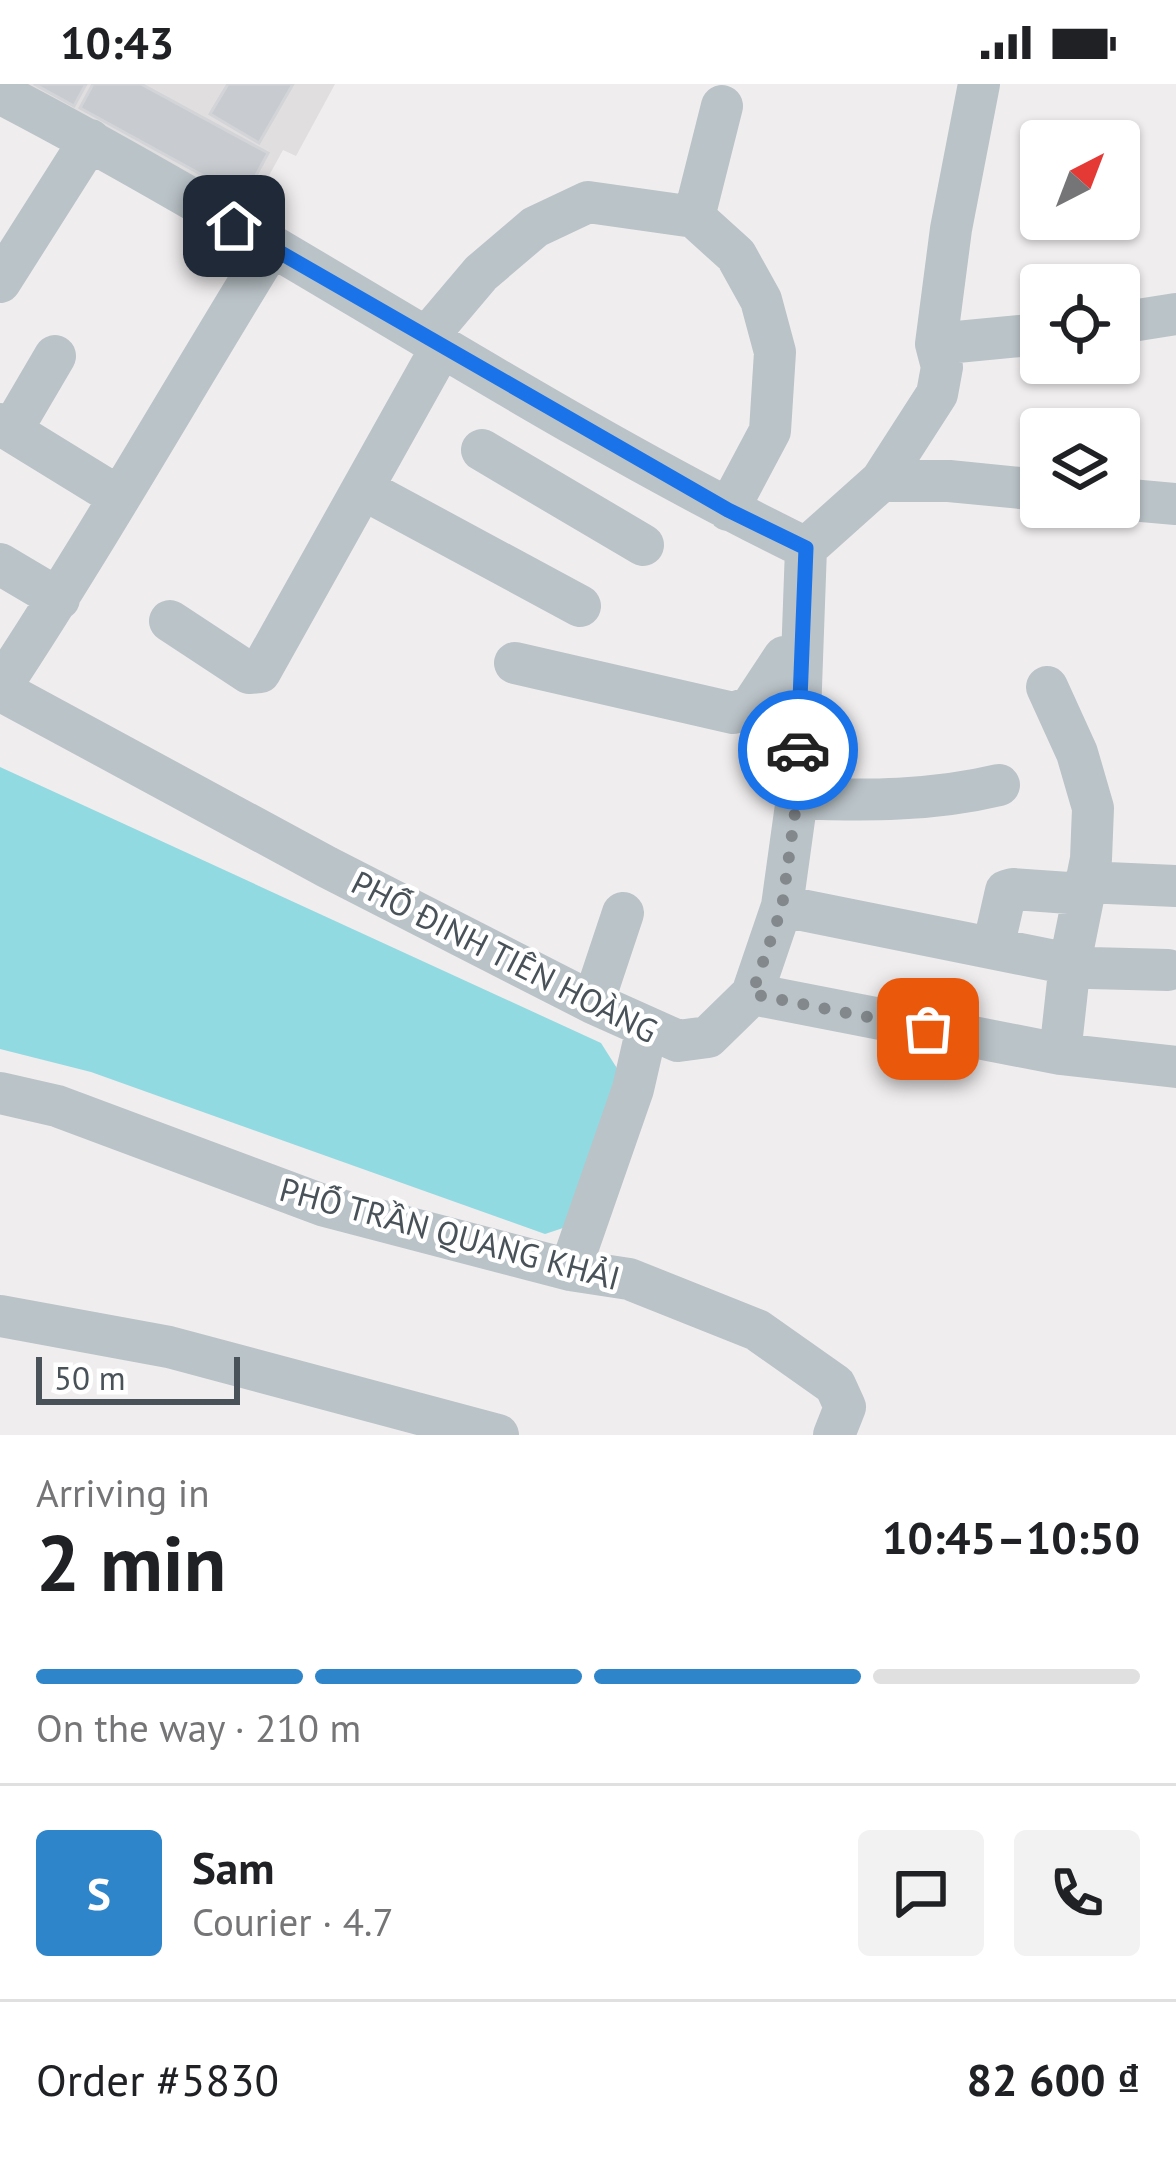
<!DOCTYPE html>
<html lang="en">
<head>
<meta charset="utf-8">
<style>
  :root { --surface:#fff; --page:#f2f2f2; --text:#202124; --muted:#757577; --line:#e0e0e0; --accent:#2e85c9 }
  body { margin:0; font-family:"PT Sans",sans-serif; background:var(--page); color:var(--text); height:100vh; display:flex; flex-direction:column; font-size:45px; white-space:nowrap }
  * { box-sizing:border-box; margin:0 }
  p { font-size:39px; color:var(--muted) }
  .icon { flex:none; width:66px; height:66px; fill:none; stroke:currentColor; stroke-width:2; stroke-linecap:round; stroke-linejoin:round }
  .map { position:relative; height:1351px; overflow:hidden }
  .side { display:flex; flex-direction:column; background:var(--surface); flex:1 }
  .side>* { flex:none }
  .needle { width:78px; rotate:42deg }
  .controls { position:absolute; left:1020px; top:36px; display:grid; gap:24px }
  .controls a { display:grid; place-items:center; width:120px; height:120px; border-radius:12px; background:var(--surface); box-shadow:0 3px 9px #0004; font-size:60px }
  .scale { position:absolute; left:36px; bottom:30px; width:204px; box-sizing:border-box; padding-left:12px; border:6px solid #485258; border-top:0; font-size:33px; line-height:42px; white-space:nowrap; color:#485258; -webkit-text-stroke:9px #fff; paint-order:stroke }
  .pin { position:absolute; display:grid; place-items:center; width:102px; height:102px; color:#fff; margin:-51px; border-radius:24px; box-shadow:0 6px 18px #0006 }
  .courier { position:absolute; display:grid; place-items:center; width:120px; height:120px; margin:-60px; border:9px solid #1a73e8; border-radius:50%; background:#fff; color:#222; box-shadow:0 3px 15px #0007 }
  .overview em { font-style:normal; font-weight:800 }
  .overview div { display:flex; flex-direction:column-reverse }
  .overview { display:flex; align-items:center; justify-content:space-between; height:204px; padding:0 36px }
  h1 { font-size:78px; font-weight:800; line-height:90px }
  .bar { display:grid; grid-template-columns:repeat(4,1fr); gap:18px 12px; align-content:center; height:144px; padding:0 36px }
  .bar i { height:15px; border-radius:9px; background:var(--line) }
  .bar .current { background:var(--accent) }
  .bar p { grid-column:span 4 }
  .line { display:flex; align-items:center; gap:30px; padding:0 36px; border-top:3px solid var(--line) }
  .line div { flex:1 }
  .round { display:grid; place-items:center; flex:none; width:126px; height:126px; border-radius:12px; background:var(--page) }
  .status { display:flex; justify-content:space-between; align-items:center; height:84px; padding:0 60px; background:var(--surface); direction:ltr }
  .status svg { height:33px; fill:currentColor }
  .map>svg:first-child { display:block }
  .education { fill:#e0dedf }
  .water { fill:#92dae1 }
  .building { fill:#c8cbcf; stroke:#d2d4d8; stroke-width:3 }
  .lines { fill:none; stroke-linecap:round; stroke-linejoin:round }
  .minor { stroke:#bac3c8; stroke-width:42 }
  .done { stroke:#83888c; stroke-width:12; stroke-dasharray:0 21.6 }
  .route { stroke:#1a73e8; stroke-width:15 }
  .labels { text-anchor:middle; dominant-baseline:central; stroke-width:9; stroke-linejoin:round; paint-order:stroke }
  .street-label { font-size:33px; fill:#485258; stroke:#fff }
</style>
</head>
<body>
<div class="status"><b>10:43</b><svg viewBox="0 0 49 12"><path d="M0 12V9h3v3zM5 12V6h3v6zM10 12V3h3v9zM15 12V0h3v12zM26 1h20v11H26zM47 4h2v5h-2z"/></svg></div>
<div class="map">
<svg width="1176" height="1351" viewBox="0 0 1176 1351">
  <rect width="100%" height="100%" fill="#f0edee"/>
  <path class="education" d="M12,0h323l-39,72 -13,-6 -34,62z"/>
  <path class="water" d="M0,683l601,276 19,30 -54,154 -21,7 -454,-162 -91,-23z"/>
  <path class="building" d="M34,0h52l-12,22z
    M93,0h48l127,69 -24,45 -164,-90z
    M228,0h65l-34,59 -49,-29z"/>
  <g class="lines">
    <path class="minor" d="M0,9c273,142 528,319 806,455
      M694,133l28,-111
      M0,198l90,-142
      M1119,239l57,-9
      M426,254l55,-65 54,-46 53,-25 106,15 42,38 25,45 14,52 -5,79 -42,79
      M936,260l105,-10
      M0,340l117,72
      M11,347l44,-75
      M482,366l161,95
      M881,397h68l92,9
      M363,405l217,117
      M1119,415l57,5
      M0,480l59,35
      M170,537l79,52 11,-1 181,-324
      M515,579l218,50 18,-6 33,-50 18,2
      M1047,603l30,66 16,55 -2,51 -21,104 -10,91
      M0,604c95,-144 180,-294 270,-440
      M0,606l327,177 266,136 85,38 30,-4 44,-43 308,60 116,13
      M797,714c69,3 135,3 202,-13
      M1085,798l91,4
      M782,822l308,62 78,2
      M993,864l13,-57 7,-2 70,5
      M752,910l30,-88 15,-108 9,-250 75,-67 56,-87 5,-27 -6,-23 15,-115 28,-145
      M593,919l30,-90
      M0,1009l57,13 268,100 245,64 59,9 128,51 78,55 10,22 -11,28
      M570,1186l63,-181 14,-61
      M0,1232l169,31 329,88"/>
  </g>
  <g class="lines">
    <path class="done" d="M798,666l-1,48 -15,109 -30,87 176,35"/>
    <path class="route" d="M234,142l494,284 78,38 -8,202"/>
  </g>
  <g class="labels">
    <g class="street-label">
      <text transform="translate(505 872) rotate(27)">PHỐ ĐINH TIÊN HOÀNG</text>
      <text transform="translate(450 1149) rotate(15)">PHỐ TRẦN QUANG KHẢI</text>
    </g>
  </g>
</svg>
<div class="controls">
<a><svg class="needle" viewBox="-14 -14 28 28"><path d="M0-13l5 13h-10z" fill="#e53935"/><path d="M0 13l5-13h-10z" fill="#757577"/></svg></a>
<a><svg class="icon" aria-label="locate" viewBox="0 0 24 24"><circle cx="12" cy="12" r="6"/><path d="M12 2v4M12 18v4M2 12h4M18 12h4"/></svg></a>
<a><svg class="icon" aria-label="layers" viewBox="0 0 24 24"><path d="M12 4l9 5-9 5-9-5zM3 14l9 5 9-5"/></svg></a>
</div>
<div class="scale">50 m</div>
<div class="pin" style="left:928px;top:945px;background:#ea580c"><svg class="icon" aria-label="bag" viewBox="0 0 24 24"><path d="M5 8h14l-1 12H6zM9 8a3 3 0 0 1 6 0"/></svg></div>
<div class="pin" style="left:234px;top:142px;background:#1f2937"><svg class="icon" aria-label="home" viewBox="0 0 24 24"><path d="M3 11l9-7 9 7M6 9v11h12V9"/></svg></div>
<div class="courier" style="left:798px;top:666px"><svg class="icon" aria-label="car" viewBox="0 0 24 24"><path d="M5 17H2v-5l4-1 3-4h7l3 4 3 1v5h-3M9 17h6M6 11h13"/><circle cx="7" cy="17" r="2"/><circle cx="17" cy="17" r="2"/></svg></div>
</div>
<section class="side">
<div class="overview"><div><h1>2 min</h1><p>Arriving in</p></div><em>10:45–10:50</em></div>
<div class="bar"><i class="current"></i><i class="current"></i><i class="current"></i><i></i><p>On the way · 210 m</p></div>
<div class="line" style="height:216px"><b class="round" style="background:var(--accent);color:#fff">S</b><div><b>Sam</b><p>Courier · 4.7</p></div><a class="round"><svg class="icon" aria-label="chat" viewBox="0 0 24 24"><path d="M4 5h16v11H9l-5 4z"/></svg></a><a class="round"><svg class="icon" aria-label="phone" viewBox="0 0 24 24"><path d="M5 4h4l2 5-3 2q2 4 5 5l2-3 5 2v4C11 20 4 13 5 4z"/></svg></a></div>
<div class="line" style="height:156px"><div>Order #5830</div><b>82 600 ₫</b></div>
</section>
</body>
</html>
